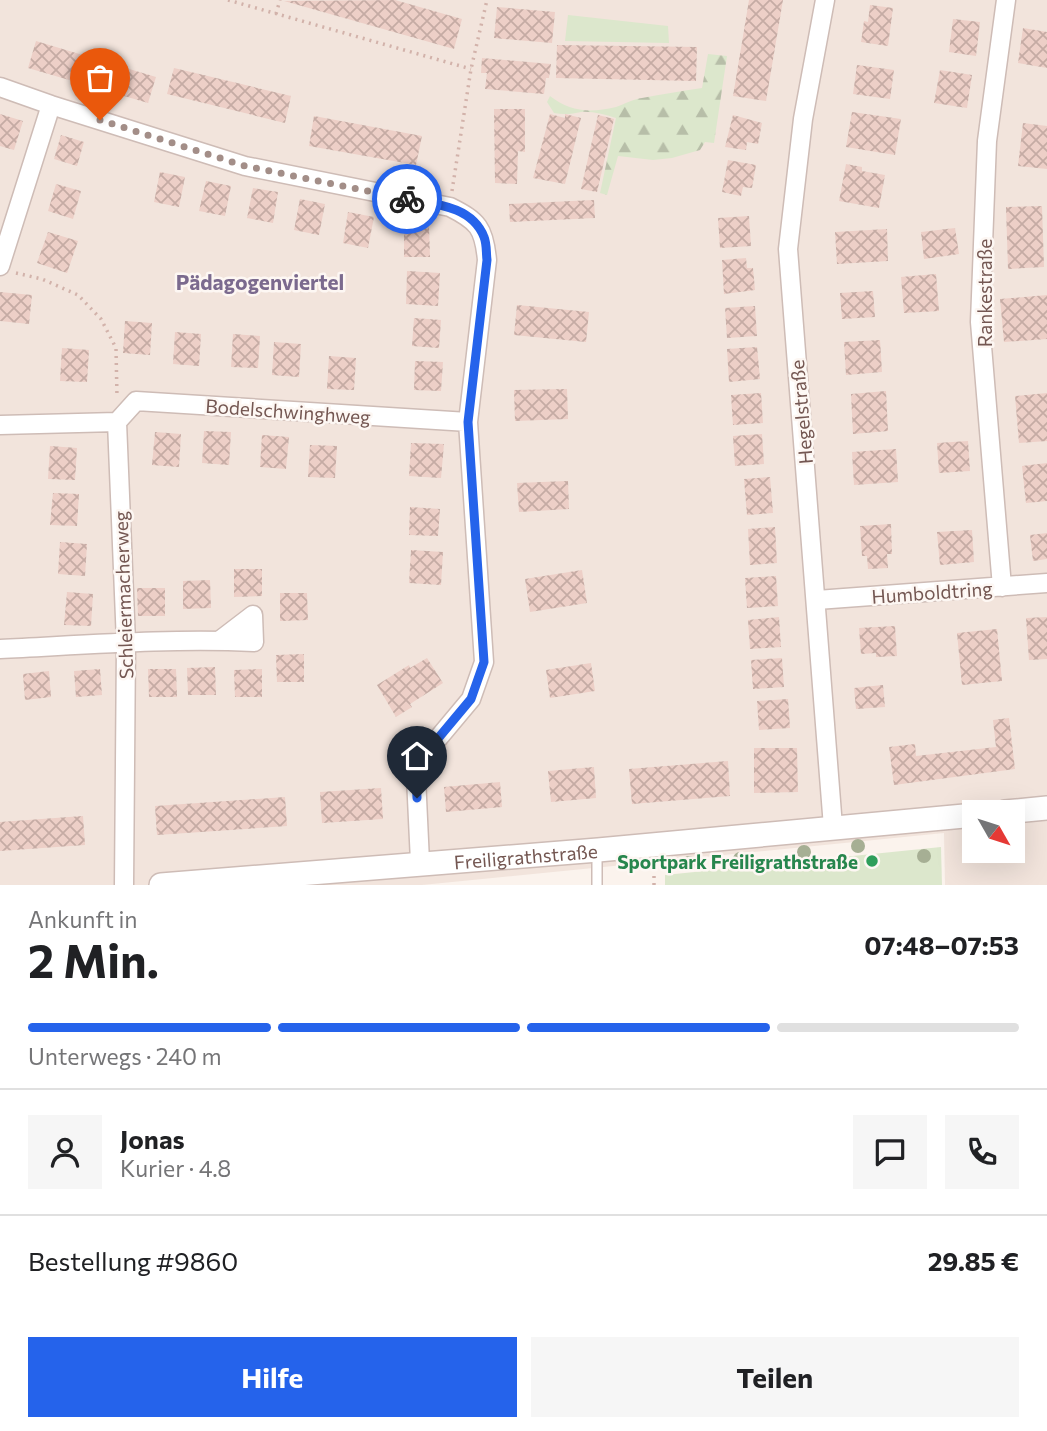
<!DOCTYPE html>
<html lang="de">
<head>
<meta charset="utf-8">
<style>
  :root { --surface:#fff; --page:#f6f6f6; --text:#202124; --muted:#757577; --line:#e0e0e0; --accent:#2563eb }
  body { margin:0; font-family:Commissioner,sans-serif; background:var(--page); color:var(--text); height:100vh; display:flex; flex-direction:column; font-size:26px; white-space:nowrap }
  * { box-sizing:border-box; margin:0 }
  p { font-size:23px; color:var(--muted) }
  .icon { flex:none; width:38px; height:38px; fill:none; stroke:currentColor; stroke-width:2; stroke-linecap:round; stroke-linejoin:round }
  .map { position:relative; height:885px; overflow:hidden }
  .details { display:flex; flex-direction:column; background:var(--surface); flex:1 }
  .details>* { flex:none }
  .needle { width:46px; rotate:129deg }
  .controls { position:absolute; left:962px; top:800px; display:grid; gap:14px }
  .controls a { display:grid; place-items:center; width:63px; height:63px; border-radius:0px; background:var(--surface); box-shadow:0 7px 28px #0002; font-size:35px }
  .pin { position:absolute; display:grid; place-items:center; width:60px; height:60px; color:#fff; margin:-72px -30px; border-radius:50% 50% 50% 0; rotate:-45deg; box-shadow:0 0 7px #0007 }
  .pin .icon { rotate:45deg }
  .courier { position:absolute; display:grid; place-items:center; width:70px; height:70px; margin:-35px; border:5px solid #2563eb; border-radius:50%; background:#fff; color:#222; box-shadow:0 2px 9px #0007 }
  .summary em { font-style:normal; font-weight:700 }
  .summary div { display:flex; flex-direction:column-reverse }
  .summary { display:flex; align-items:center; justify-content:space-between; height:119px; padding:0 28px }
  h1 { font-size:46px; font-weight:700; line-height:52px }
  .bar { display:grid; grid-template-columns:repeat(4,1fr); gap:10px 7px; align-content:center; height:84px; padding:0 28px }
  .bar i { height:9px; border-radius:5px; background:var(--line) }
  .bar .on { background:var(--accent) }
  .bar p { grid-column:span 4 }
  .line { display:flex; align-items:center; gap:18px; padding:0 28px; border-top:2px solid var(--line) }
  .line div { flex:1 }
  .round { display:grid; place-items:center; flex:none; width:74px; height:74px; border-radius:0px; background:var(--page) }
  .action { display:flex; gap:14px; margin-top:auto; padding:14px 28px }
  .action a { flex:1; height:80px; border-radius:0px; background:var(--accent); color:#fff; font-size:28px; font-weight:700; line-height:80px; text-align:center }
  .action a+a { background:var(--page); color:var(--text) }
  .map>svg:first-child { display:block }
  .residential { fill:#f2e4dc; fill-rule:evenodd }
  .grass { fill:#dce7cc }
  .forest { fill:url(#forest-firs) }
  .building { fill:url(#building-cross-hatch) }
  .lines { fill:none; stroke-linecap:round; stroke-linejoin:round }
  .service-casing { stroke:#cebcb6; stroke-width:12 }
  .minor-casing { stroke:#cebcb6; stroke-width:21 }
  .tertiary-casing { stroke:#cebcb6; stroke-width:26 }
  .path { stroke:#d2b2aa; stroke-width:3.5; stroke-dasharray:2 5; stroke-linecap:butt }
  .service { stroke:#fff; stroke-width:9 }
  .minor { stroke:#fff; stroke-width:18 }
  .tertiary { stroke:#fff; stroke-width:23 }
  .tree { fill:#a6af94 }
  .done { stroke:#a38e88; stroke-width:7; stroke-dasharray:0 12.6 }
  .route { stroke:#2563eb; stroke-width:9 }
  .leisure-dot { fill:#2e9e5b; stroke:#fdf7f3; stroke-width:2.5 }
  .labels { text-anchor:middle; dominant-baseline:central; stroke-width:5; stroke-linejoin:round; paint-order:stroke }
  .street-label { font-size:19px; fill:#745752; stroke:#fdf7f3 }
  .leisure-label { font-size:19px; font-weight:bold; fill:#27864d; stroke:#fdf7f3; text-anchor:end }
  .neighbourhood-label { font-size:21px; font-weight:bold; fill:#7b6a8e; stroke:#fdf7f3 }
</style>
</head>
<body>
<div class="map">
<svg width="1047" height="885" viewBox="0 0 1047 885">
  <defs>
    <pattern id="forest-firs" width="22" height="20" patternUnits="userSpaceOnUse" patternTransform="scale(1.75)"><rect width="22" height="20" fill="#dce7cc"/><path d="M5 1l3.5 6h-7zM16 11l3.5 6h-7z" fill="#b7bea8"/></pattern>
    <pattern id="building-cross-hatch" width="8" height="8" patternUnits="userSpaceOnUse" patternTransform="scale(1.75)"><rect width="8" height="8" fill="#edcfc7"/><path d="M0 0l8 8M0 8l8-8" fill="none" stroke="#c5aba4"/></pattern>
  </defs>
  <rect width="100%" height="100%" fill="#fbf3ed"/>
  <path class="residential" d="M0,0h1047v885h-102l-1,-52 -522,52h-422zM975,812h38v38h-38z"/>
  <path class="grass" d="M568,15l100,11 1,17 -104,-2z
    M941,847l1,38h-277v-10z"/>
  <path class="forest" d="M708,54l19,2 -13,87 -9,-1 -5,8 -28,8 -19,2 -35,-4 -11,39 -7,-2 16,-75c-10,-3 -24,-7 -35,-6 -8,2 -18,3 -27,1l-7,-11 3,-6c20,16 40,17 66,11 9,-3 17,-8 26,-9 20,-4 40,-7 60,-10z"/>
  <path class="building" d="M395,0l67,19 -8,30 -170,-48z
    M749,0h34l-17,101 -33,-5z
    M870,5l23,3 -5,38 -27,-4 3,-21 4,1z
    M497,7l58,5 -3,31 -58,-5z
    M953,19l27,3 -4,34 -27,-4z
    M1023,28l24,4v36l-29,-5z
    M36,41l120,36 -8,26 -120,-35z
    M557,45l140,2 -1,34 -140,-3z
    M482,58l69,6 -2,14h-3l-2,16 -59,-5 2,-16h-6z
    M857,65l37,5 -4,29 -37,-5z
    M174,68l117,28 -6,27 -118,-29z
    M940,70l32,5 -5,33 -33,-5z
    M494,109h31v43l-7,-1 -1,33 -22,-1z
    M852,112l49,7 -6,36 -49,-8z
    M0,114l23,7 -9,29 -14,-4z
    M550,114l15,4v-4l16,4 -16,66 -32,-6z
    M598,115l16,4 -17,73 -16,-3z
    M733,115l29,8 -4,21 -11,-2 -1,8 -21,-3z
    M314,116l108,20 -6,29 -107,-19z
    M1023,123l24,3v43l-29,-3z
    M61,135l23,7 -7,24 -23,-7z
    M728,160l28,5 -4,23 -9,-1 -2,9 -19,-4z
    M846,164l16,3v4l23,4 -6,33 -40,-7z
    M160,172l25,5 -6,30 -25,-5z
    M206,181l25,5 -6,30 -26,-5z
    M56,184l25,7 -8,28 -25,-8z
    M253,188l25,4 -5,31 -26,-5z
    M300,199l25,5 -6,31 -25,-5z
    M594,200l1,18 -85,4 -1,-18z
    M1042,206l2,61 -36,2 -2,-62z
    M348,212l26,5 -6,31 -25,-5z
    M749,216l2,30 -31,2 -2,-30z
    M404,226h25l1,31h-26z
    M955,228l4,26 -35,5 -3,-27z
    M887,229l1,32 -51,3 -2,-32z
    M48,232l30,9 -11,32 -30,-10z
    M746,258l1,10h6l2,22 -31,4 -2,-34z
    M407,271l33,2 -2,33 -32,-2z
    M936,274l3,37 -35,2 -3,-36z
    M873,291l2,26 -33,2 -2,-26z
    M0,292l32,3 -3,29 -29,-3z
    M1047,295v44l-43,3 -4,-43z
    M517,305l72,7 -3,30 -72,-7z
    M755,306l2,30 -30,2 -2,-30z
    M414,318l27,2 -2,28 -27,-2z
    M125,321l27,2 -2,32 -27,-2z
    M175,332l26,2 -2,32 -26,-2z
    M233,334l27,2 -2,32 -27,-1z
    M880,340l2,32 -36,3 -2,-33z
    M274,342l27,2 -2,33 -27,-2z
    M757,347l3,32 -31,3 -2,-33z
    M62,348l27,2 -2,32 -27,-1z
    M329,356l27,2 -2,32 -27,-1z
    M415,361l28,1 -2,29 -27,-1z
    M567,389l1,30 -53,2 -1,-31z
    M886,391l2,40 -35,3 -2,-40z
    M761,393l2,30 -30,2 -2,-30z
    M1047,393v48l-28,2 -4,-47z
    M204,431l27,1 -2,33 -27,-2z
    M155,432l26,2 -2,33 -27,-2z
    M762,434l2,30 -29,2 -2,-30z
    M262,435l27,2 -3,32 -26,-2z
    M968,441l2,30 -31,2 -2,-30z
    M411,443l33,1 -3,34 -32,-2z
    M310,445l27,1 -2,32 -27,-1z
    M50,446l27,2 -2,32 -27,-1z
    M896,449l2,33 -44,3 -2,-33z
    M1047,463v38l-21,2 -4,-37z
    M770,477l3,36 -26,2 -3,-36z
    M568,481l1,28 -50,3 -2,-29z
    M53,493l26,1 -2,32 -27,-1z
    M410,507l30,2 -2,27 -29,-1z
    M891,524l1,30h-5l1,14 -20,1 -1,-13h-5l-2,-30z
    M775,527l2,36 -27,2 -2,-36z
    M972,530l2,32 -34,3 -3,-33z
    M1047,533v26l-14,2 -3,-26z
    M60,542l27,2 -2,32 -27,-2z
    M411,550l32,2 -2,33 -32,-2z
    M234,569h28v27l-28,1z
    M582,570l5,33 -57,9 -5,-33z
    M776,576l2,30 -31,2 -2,-30z
    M210,580l1,28 -28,1v-28z
    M137,588h28v28h-27z
    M67,592l26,2 -2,32 -27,-1z
    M280,593h27l1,27 -28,1z
    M779,617l2,30 -31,2 -2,-29z
    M1047,617v42l-18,1 -3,-42z
    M895,626l2,30 -21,1v-4l-15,1 -2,-26z
    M997,629l5,52 -40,4 -5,-52z
    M304,654v28h-27l-1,-27z
    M427,658l16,25 -33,21 2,3 -16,10 -19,-32 32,-20 1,3z
    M782,658l2,29 -31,2 -2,-29z
    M591,663l4,28 -45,7 -4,-28z
    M215,667l1,28h-28l-1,-27z
    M100,669l2,26 -26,2 -2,-26z
    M148,669h28l1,28h-28z
    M262,669v28h-27l-1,-27z
    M49,671l2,26 -26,3 -2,-26z
    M883,685l2,22 -29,2 -2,-21z
    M788,699l2,29 -31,2 -2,-29z
    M1009,718l6,51 -121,16 -5,-38 26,-3 1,12 80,-9 -3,-27z
    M754,748h43l1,44 -44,1z
    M728,761l2,35 -98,8 -3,-35z
    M594,767l2,31 -45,4 -3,-31z
    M500,782l2,25 -56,5 -2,-25z
    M381,788l2,31 -61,4 -2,-31z
    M285,797l2,29 -130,9 -2,-29z
    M83,816l2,29 -85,6v-29z"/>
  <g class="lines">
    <g class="service-casing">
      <path id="service" d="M597,885v-34"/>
    </g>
    <g class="minor-casing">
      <path id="minor" d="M825,0l-22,119 -15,130 45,578
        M0,87l51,18 194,61 205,41c28,14 34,21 37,53l-19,162 16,240 -13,37 -46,55 -9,23 4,85
        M0,266l51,-161
        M117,422l9,221 -2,242
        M117,422l19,-21 332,21
        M0,425l117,-3
        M1002,587l-22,-265 7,-181 19,-141
        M817,600l230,-17
        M0,649c84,-4 169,-11 254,-7l-1,-27 -34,26"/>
    </g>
    <g class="tertiary-casing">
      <g id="tertiary">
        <path d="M1005,812l42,-4"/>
        <path id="s1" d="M161,885l437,-35 377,-35"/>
      </g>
    </g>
    <path class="path" d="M228,0l243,69
      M276,14l4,-14
      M452,191l19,-122 16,-69
      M16,273l26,6 36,16 23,24 15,29 1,49
      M654,885v-22"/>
    <use href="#service" class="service"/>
    <use href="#minor" class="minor"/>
    <use href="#tertiary" class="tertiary"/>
  </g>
  <g class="tree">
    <circle cx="858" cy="846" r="7"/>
    <circle cx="804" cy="852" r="7"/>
    <circle cx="924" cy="856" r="7"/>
    <circle cx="740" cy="859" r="7"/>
    <circle cx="689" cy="863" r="7"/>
  </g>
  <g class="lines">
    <path class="done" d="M100,120l145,46 162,33"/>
    <path class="route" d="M407,199c28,5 65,7 77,38 3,7 2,16 3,23l-19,162 16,240 -13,37 -46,55 -9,23 1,21"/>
  </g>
  <circle class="leisure-dot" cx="872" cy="861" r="7"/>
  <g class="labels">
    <g class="street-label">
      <text transform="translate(984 293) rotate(-90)">Rankestraße</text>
      <text transform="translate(288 411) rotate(4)">Bodelschwinghweg</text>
      <text transform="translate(801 412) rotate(-95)">Hegelstraße</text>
      <text transform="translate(932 592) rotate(-4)">Humboldtring</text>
      <text transform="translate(123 595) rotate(-92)">Schleiermacherweg</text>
      <text stroke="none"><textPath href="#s1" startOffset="366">Freiligrathstraße</textPath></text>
    </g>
    <g class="leisure-label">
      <text x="858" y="861">Sportpark Freiligrathstraße</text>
    </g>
    <g class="neighbourhood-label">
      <text x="260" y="281">Pädagogenviertel</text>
    </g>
  </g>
</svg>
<div class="controls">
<a><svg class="needle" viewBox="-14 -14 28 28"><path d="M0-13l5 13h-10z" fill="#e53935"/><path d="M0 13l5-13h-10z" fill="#757577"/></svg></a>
</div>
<div class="pin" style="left:100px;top:120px;background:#ea580c"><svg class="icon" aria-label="bag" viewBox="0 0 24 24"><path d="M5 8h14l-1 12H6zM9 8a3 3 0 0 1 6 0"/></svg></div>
<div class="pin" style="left:417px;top:798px;background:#1f2937"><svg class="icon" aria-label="home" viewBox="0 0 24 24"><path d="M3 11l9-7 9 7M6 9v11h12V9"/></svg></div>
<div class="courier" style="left:407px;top:199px"><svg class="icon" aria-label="bike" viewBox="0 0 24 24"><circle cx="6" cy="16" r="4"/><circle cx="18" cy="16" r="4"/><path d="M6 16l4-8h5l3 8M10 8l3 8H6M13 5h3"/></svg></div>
</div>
<section class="details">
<div class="summary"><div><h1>2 Min.</h1><p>Ankunft in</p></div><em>07:48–07:53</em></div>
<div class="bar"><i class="on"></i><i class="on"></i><i class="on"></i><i></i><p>Unterwegs · 240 m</p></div>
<div class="line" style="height:126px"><a class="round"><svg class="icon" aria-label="person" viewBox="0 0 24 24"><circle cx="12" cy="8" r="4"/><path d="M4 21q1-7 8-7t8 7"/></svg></a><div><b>Jonas</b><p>Kurier · 4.8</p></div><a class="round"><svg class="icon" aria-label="chat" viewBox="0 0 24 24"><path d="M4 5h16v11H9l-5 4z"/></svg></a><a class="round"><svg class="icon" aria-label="phone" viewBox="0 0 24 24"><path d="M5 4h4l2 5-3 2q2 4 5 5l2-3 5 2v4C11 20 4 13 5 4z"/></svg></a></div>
<div class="line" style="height:91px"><div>Bestellung #9860</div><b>29.85 €</b></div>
<div class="action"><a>Hilfe</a><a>Teilen</a></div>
</section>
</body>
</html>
